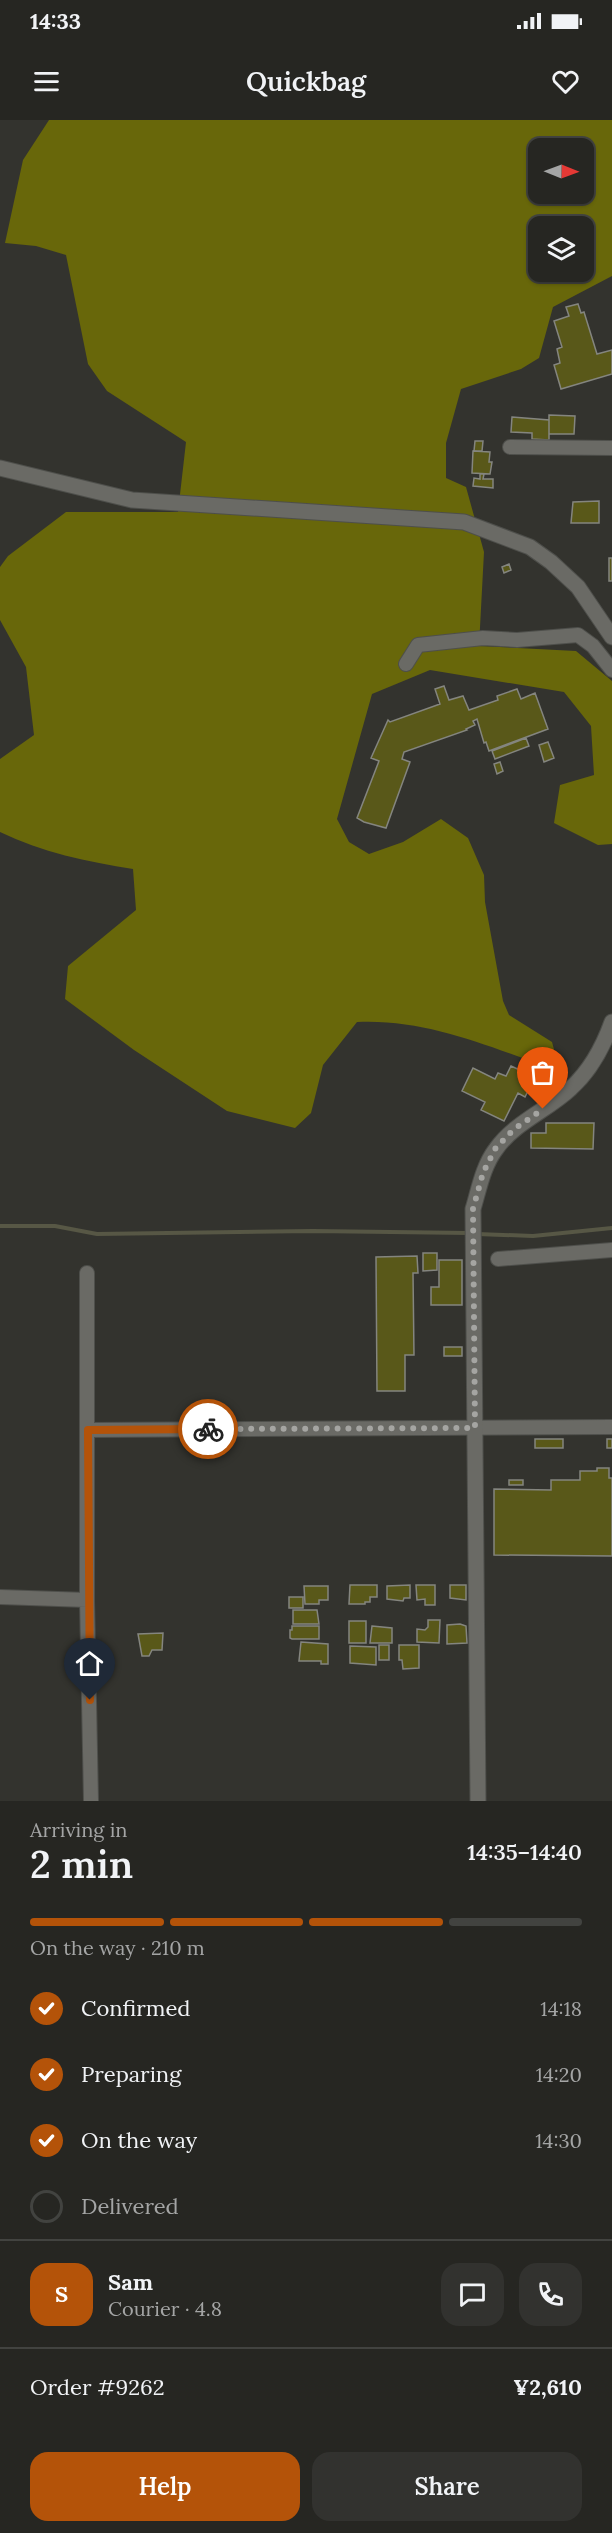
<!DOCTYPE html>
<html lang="en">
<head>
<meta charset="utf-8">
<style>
  :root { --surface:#262622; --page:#32322f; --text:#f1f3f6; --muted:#a4a5a5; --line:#424340; --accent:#b45309 }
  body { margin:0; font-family:Lora,serif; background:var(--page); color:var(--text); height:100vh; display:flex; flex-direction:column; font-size:22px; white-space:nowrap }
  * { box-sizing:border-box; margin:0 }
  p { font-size:20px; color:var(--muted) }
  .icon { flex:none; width:33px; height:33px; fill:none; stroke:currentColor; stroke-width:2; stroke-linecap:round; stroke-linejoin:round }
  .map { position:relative; height:1681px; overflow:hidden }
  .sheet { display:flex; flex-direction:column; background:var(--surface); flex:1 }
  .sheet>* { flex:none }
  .needle { width:39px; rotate:91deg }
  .buttons { position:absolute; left:528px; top:18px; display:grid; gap:12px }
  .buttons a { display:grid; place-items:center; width:66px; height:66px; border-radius:12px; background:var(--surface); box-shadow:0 2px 4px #0004,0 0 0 2px var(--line); font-size:30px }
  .pin { position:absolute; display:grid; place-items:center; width:51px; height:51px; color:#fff; margin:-62px -26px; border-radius:50% 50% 50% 0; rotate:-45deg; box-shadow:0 0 6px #0007 }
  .pin .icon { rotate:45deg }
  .courier { position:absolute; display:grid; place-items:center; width:60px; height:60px; margin:-30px; border:4px solid #b45309; border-radius:50%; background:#fff; color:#222; box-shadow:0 2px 8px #0007 }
  .overview em { font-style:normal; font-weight:600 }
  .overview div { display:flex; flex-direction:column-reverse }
  .overview { display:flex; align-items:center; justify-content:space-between; height:102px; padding:0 30px }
  h1 { font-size:39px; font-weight:600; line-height:45px }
  .bar { display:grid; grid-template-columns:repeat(4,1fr); gap:9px 6px; align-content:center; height:72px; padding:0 30px }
  .bar i { height:8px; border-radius:4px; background:var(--line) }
  .bar .current { background:var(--accent) }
  .bar p { grid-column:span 4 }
  .line { display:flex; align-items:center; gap:15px; padding:0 30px; border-top:2px solid var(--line) }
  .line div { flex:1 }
  .round { display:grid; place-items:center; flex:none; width:63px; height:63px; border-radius:18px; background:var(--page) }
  ol { padding:0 30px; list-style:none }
  li { display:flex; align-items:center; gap:18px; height:66px }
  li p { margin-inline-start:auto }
  li .icon { padding:6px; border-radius:50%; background:var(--accent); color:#fff; stroke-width:4 }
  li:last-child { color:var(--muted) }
  li i { width:33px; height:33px; border:3px solid var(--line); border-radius:50% }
  .primary-button { display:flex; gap:12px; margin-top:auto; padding:12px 30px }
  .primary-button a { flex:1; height:69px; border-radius:18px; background:var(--accent); color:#fff; font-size:24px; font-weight:600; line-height:69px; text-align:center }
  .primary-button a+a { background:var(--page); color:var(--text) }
  .status { display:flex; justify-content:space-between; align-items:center; height:42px; padding:0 30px; background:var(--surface); direction:ltr }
  .status svg { height:16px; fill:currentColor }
  header { display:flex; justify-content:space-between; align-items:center; height:78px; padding:0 30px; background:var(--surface); font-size:27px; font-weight:600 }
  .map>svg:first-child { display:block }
  .forest { fill:#68670a; fill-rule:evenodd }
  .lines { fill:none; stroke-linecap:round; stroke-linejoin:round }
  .stream { stroke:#575745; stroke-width:4 }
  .building { fill:#595819; stroke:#84857f; stroke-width:1.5 }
  .street-casing { stroke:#4e4f4b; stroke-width:16 }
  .secondary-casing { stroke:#4e4f4b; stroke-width:17 }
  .street { stroke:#6a6a65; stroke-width:14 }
  .secondary { stroke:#6a6a65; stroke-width:15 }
  .done { stroke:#a5a5a2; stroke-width:6; stroke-dasharray:0 10.8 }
  .route { stroke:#b45309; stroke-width:8 }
</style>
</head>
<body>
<div class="status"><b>14:33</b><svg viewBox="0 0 49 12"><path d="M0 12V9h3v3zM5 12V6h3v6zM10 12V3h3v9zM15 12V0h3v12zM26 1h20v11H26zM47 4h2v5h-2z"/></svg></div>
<header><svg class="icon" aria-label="menu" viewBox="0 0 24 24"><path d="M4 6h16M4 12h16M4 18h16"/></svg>Quickbag<svg class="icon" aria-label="heart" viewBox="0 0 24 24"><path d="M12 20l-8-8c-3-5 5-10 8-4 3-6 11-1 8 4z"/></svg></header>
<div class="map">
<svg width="612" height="1681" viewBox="0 0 612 1681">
  <rect width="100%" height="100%" fill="#33332e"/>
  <path class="forest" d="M49,0h563v156l-59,31 -14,51 -18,11 -60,20 -15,54v35l20,9 18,65 -5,94 97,5 36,30v163l-14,1 -44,-22 6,-38 34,-10 -3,-49 -27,-34 -134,-22 -58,24 -35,125 12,23 20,12 34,-12 38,-23 27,19 16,37 1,27 18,99 6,14 43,27 4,15 -16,7c-61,-21 -117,-45 -183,-42l-34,43 -12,48 -16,15 -68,-17 -93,-61 -69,-51 3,-33 68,-56 -3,-41c-45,-7 -92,-17 -133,-37v-73l34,-24 -8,-68 -26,-47v-53l8,-11 58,-44h112l8,-70 -79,-51 -19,-27 -22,-109 -30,-9 -31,-3 18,-83zM538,28h46v46h-46zM538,106h46v46h-46z"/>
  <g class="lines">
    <path class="stream" d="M0,1106h55l42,8 216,-3 156,2
      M477,1114l56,2 79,-8"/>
  </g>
  <path class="building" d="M578,184l3,9 3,-1 13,42 15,-4v24l-51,15 -7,-24 6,-2 -3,-14 5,-2 -8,-26 15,-5 -3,-9z
    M549,295l26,1 -1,18h-25z
    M512,297l37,3v20l-17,-1v-6l-21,-1z
    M475,321h8l-1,10h-8z
    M473,331l17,1 -1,10h3l-2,12 -18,-1z
    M480,354h4l-1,5h10v9l-20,-2 1,-8 6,1z
    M599,381v22h-28l2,-21z
    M609,438h3v23h-3z
    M509,444l2,6 -7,3 -2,-6z
    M444,566l5,14 14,-4 6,14 29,-10 -1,-4 20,-7 4,10 14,-6 13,36 -59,22 -3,-9 -2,1 -7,-24 -4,2 2,4 -9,4 1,1 -63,22 -2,7 8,3 -24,66 -22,-6 -7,-4 22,-57 -8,-3 17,-38 2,2 50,-18 -5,-15z
    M526,618l3,8 -34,13 -3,-8z
    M548,622l6,16 -10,4 -5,-17z
    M500,642l3,9 -6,3 -3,-10z
    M511,946l24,11 -10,20 -7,-4 -14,28 -23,-11 4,-8 -23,-11 11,-23 22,11 3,-6 8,3z
    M542,955l12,10 -9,11 -14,-11 4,-7 2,2z
    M546,1003h48l-1,26 -62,-1v-15h15z
    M423,1133h14v17l-14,1z
    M417,1136l1,17h-5l1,82h-9v36h-28l-1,-134z
    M439,1140h23v45h-31v-18h8z
    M444,1227h18v9h-18z
    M535,1319h28v9h-28z
    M607,1319h5v9h-5z
    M597,1348h12v10h3v78l-118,-1v-66l57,1v-10h29v-9h17z
    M509,1360h14v5h-14z
    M350,1465h27v12h-7v5h-5v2h-16z
    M410,1465v13h-6l-1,3 -16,-2v-13z
    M416,1465h19v20h-10v-6l-8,1z
    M450,1465h16v15l-16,-2z
    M304,1466h24v14h-9v4h-14z
    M289,1477h14v11h-14z
    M293,1490h24l2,14h-26z
    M428,1500h12l-1,23 -22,-1v-13l8,1 3,-3z
    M349,1501h17v22h-17z
    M460,1504l6,2 1,17 -20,1v-19z
    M292,1506h27v13h-27l-2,-1v-8h2z
    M372,1506l20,2v15h-22z
    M163,1513l-1,17h-10l-3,6h-7l-4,-22z
    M301,1522l27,2v20h-7v-3h-22z
    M379,1525h10v15h-10z
    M399,1525h20v23l-16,1 -1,-9h-3z
    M350,1526l26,1v18l-26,-2z"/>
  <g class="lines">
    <g class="street-casing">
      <path id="street" d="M510,327l102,1
        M406,544l12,-19 65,-7 34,2 61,-5 15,11 19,24
        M498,1139l114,-9
        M87,1153v327l4,201
        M88,1310l524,-3
        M0,1477l87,3"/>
    </g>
    <g class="secondary-casing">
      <path id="secondary" d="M0,348l132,32 332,22 66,25 21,15 27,25 34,50
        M478,1681l-5,-592c6,-20 10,-43 23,-60 19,-27 52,-39 75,-61 20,-18 32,-41 41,-66"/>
    </g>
    <use href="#street" class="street"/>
    <use href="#secondary" class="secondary"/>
  </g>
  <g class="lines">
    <path class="done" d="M208,1309l267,-1 -2,-219 10,-36 12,-24 18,-19 30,-21"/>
    <path class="route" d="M90,1580l-2,-270 120,-1"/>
  </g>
</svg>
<div class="buttons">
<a><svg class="needle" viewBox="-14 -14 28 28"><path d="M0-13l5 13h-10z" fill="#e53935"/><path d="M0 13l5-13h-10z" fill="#a4a5a5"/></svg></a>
<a><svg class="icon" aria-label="layers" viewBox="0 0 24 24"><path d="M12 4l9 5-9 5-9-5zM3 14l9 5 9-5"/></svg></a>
</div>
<div class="pin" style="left:543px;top:989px;background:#ea580c"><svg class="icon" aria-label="bag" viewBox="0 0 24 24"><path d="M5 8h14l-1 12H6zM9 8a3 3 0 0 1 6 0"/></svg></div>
<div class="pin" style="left:90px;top:1580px;background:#1f2937"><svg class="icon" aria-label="home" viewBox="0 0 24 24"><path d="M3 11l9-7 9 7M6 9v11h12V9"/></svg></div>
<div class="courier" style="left:208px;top:1309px"><svg class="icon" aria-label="bike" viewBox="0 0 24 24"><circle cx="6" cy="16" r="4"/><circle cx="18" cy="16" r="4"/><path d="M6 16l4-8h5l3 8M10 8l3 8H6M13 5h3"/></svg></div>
</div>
<section class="sheet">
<div class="overview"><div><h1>2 min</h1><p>Arriving in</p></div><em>14:35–14:40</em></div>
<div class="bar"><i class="current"></i><i class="current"></i><i class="current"></i><i></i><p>On the way · 210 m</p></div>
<ol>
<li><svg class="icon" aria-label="check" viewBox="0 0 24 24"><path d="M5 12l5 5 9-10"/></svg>Confirmed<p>14:18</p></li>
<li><svg class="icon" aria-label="check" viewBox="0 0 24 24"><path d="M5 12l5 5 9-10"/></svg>Preparing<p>14:20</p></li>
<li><svg class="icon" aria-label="check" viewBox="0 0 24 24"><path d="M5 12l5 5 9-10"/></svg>On the way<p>14:30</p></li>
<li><i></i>Delivered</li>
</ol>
<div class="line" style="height:108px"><b class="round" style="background:var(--accent);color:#fff">S</b><div><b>Sam</b><p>Courier · 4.8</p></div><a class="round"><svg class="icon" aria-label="chat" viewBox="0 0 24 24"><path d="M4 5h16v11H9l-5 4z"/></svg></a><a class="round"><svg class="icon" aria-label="phone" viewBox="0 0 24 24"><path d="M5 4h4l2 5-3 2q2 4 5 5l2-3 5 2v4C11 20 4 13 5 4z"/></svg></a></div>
<div class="line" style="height:78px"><div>Order #9262</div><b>¥2,610</b></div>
<div class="primary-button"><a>Help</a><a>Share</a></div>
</section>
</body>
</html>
